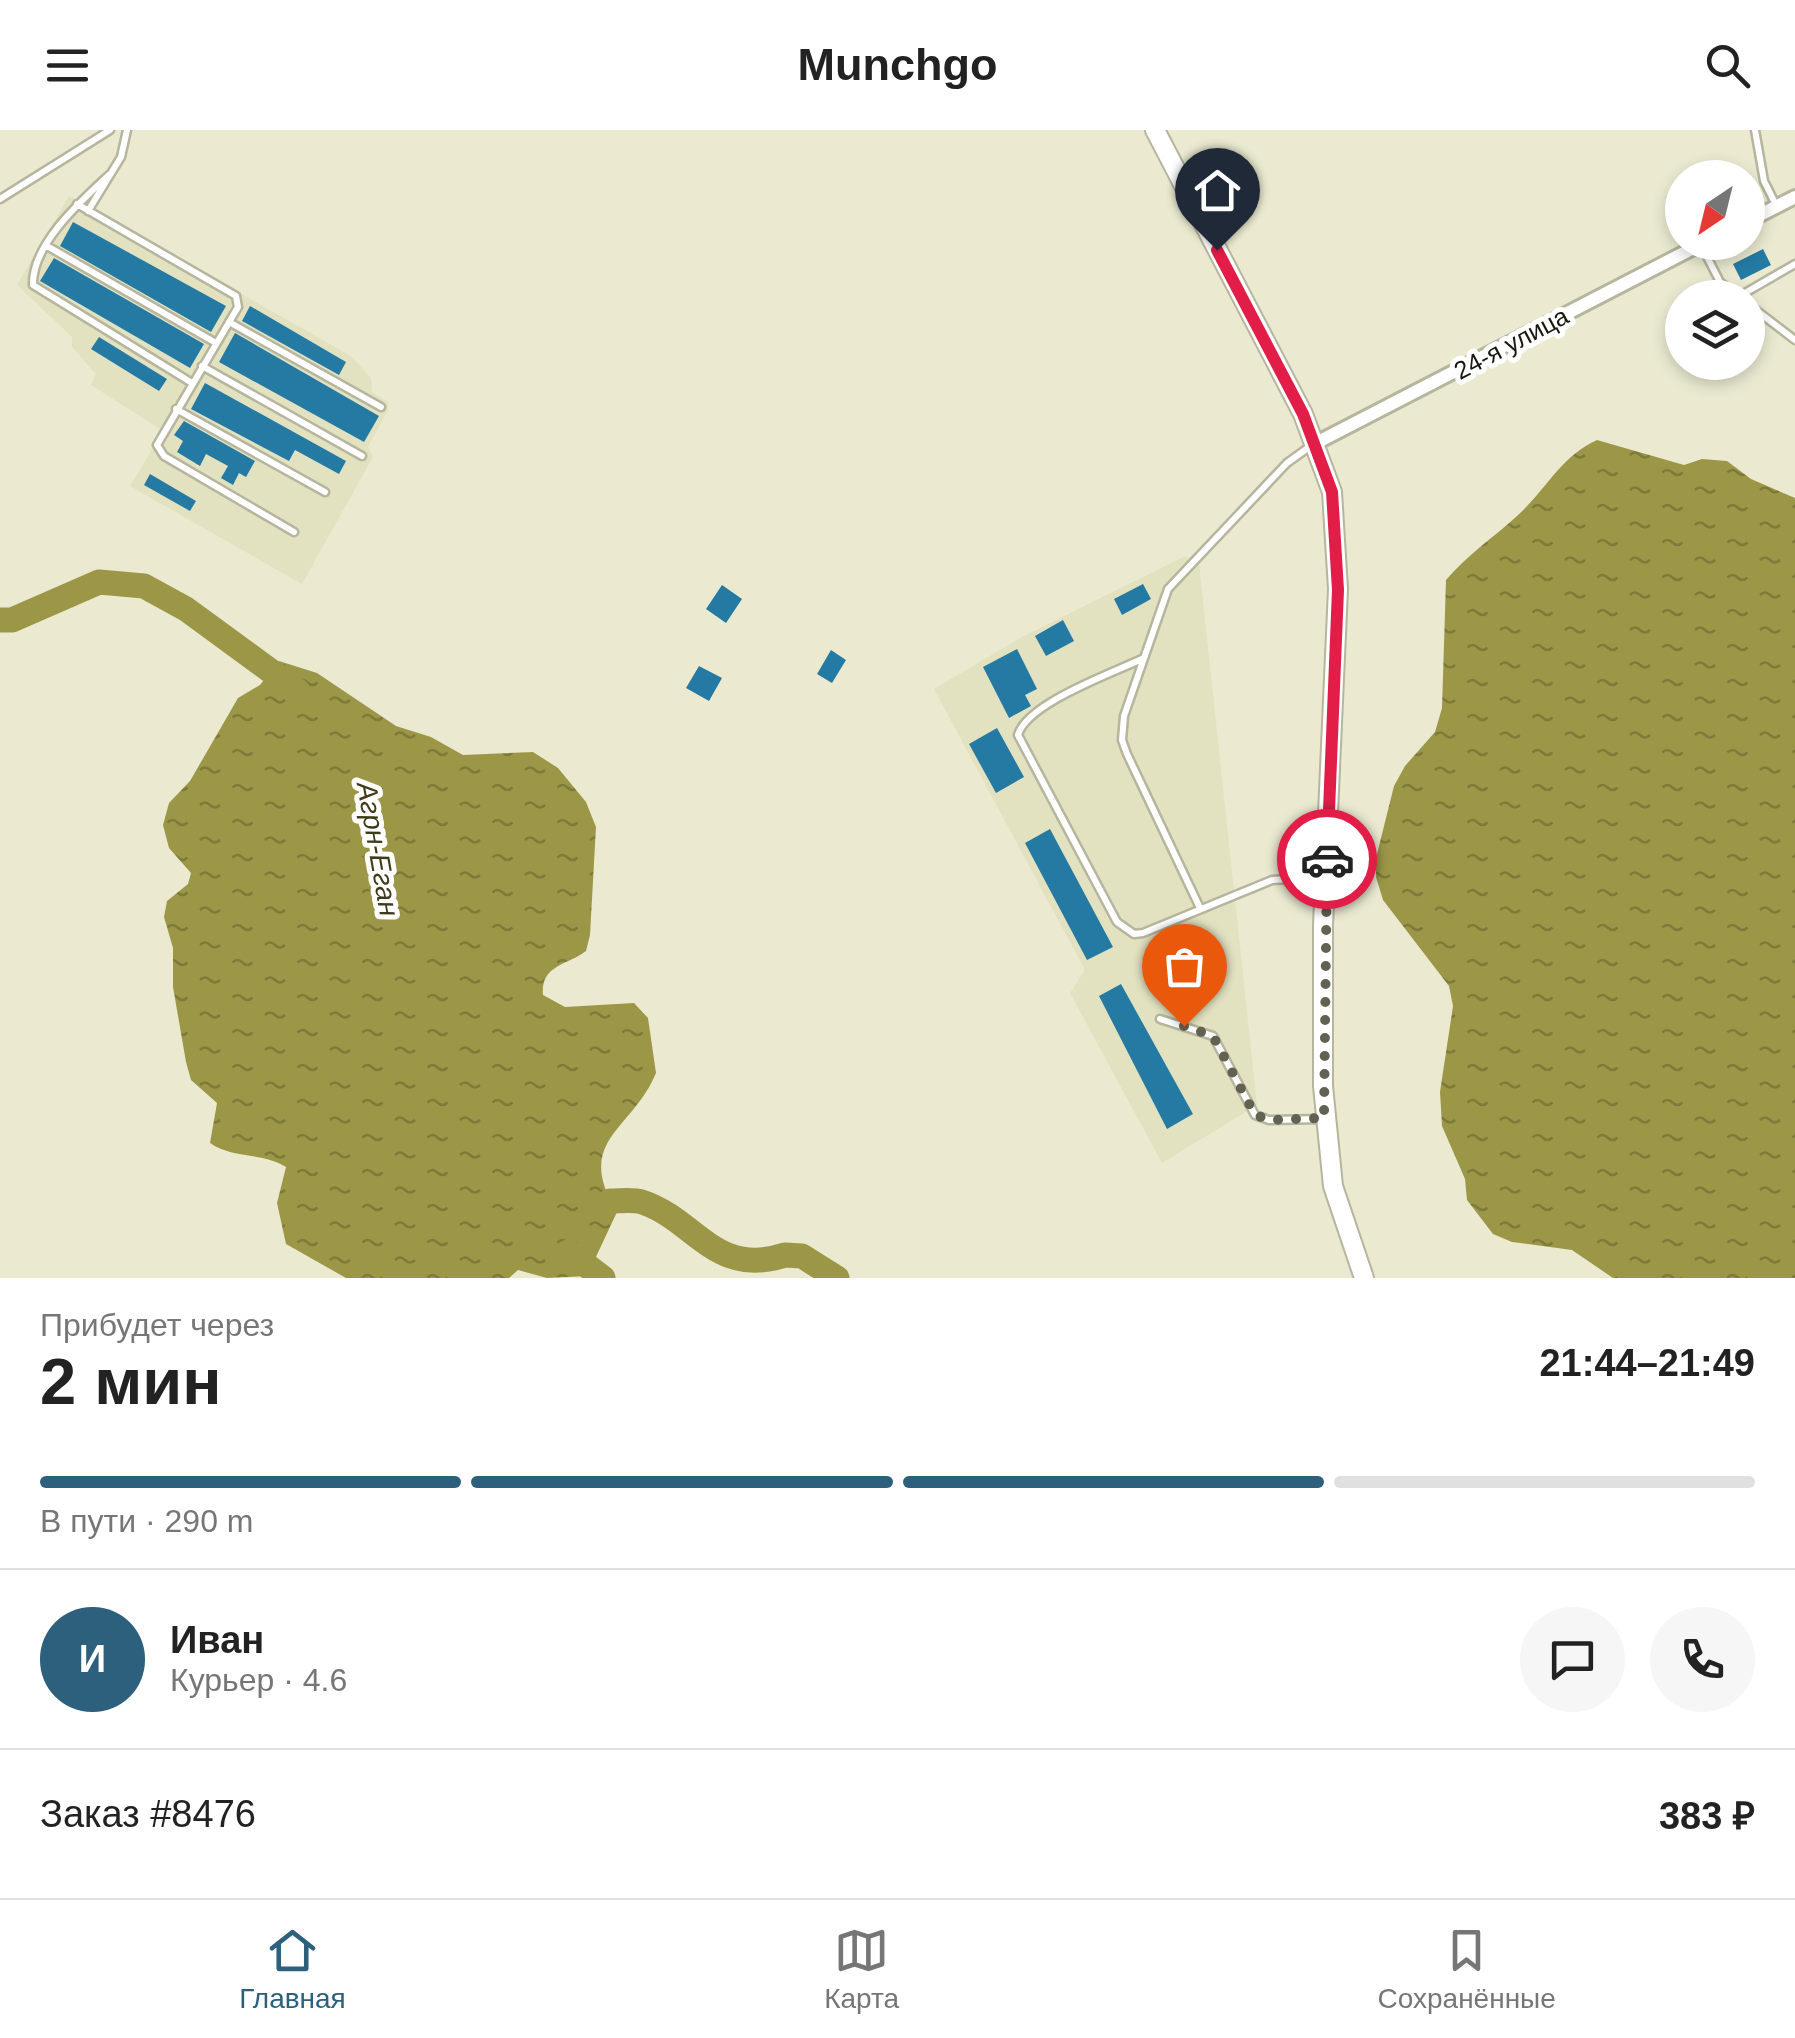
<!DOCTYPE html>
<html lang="ru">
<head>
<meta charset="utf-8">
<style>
  :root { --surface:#fff; --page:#f6f6f6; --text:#222; --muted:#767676; --line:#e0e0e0; --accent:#2c607c }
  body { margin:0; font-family:Arial,sans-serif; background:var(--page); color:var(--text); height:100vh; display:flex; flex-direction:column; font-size:38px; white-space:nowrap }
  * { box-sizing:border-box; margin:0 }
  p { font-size:32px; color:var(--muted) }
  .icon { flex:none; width:55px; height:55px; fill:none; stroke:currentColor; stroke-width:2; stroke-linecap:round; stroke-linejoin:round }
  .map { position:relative; height:1148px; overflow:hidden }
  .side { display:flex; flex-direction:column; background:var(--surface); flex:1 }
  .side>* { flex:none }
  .needle { width:65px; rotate:215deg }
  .tools { position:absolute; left:1665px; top:30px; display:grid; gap:20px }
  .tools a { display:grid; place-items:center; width:100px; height:100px; border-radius:50%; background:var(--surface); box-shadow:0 5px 15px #0003; font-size:50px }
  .pin { position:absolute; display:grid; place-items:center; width:85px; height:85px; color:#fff; margin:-102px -42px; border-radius:50% 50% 50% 0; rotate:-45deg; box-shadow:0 0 10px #0007 }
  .pin .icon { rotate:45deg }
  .courier { position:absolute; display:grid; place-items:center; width:100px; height:100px; margin:-50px; border:8px solid #e11d48; border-radius:50%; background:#fff; color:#222; box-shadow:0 2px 12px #0007 }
  .summary em { font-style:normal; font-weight:600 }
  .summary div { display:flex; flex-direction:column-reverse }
  .summary { display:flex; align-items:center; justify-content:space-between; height:170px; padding:0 40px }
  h1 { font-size:65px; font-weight:600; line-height:75px }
  .bar { display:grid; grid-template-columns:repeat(4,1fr); gap:15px 10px; align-content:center; height:120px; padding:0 40px }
  .bar i { height:12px; border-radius:8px; background:var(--line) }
  .bar .active { background:var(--accent) }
  .bar p { grid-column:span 4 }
  .line { display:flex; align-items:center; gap:25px; padding:0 40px; border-top:2px solid var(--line) }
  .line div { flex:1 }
  .round { display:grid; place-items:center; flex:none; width:105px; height:105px; border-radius:52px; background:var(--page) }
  header { display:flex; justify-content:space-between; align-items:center; height:130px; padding:0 40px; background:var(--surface); font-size:45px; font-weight:600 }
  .tab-bar { display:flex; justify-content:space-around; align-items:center; height:140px; border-top:2px solid var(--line); background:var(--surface); font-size:28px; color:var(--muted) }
  .tab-bar a { display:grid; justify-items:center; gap:5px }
  .tab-bar .active { color:var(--accent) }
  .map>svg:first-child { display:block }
  .built { fill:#e2e1c0 }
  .water { fill:url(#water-ripples) }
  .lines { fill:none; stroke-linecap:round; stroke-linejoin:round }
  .river { stroke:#9c9747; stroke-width:25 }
  .building { fill:#257aa4 }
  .lane-casing { stroke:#b6b59d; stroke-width:11 }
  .street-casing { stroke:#b6b59d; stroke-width:18 }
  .secondary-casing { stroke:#b6b59d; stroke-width:22 }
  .lane { stroke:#fff; stroke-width:6 }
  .street { stroke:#fff; stroke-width:12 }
  .secondary { stroke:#fff; stroke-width:18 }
  .done { stroke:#626253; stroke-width:10; stroke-dasharray:0 18 }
  .route { stroke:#e11d48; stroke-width:12 }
  .labels { text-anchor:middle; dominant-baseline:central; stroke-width:10; stroke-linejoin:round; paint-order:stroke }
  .street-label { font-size:25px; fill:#19180f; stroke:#fff }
  .water-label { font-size:28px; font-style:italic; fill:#3e3b19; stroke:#fff }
</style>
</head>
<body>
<header><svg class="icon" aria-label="menu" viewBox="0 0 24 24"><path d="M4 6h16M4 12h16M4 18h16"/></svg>Munchgo<svg class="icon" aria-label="search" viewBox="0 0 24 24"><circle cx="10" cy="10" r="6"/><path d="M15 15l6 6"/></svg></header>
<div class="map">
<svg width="1795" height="1148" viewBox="0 0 1795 1148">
  <defs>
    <pattern id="water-ripples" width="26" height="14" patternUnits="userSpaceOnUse" patternTransform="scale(2.5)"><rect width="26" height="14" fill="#9c9747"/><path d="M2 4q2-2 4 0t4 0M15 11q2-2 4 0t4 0" fill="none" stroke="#7e7a3a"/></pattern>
  </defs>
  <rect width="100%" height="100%" fill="#ebead1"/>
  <path class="built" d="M69,66l282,160 20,22 1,14 16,10v8l-20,37 5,10 -71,127 -172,-98 33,-55 -72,-46 5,-11 -24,-27v-10l-55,-52z
    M1185,426l14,8 58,541 -95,58 -92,-170 15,-23 -151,-281 88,-52z"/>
  <path class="water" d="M1597,310l87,25 18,-6 25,2 24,18 44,19v780h-182l-41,-28 -60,-8 -19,-8 -26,-34 -2,-21 -23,-53 -2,-34 13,-86 -4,-20 -66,-86 -7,-23v-19l18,-72 11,-20 30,-34 7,-24 4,-128c22,-26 47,-42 71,-64 29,-26 44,-60 80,-76z
    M279,531l38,12 79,53 35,11 32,18 70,-3 25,16 28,34 10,25 -6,108 -4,16c-18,14 -46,14 -43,44l22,12 69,-4 14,15 8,55c-24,58 -83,67 -39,139l-30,64 -40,2 -29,-8 -9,8h-163l-60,-34 -9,-41 9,-36c-23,-15 -54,-8 -76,-24l7,-40 -26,-23 -5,-18 -13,-75v-39l-9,-31 3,-16 21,-17 3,-11 -22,-25 -6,-23 6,-22 21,-22 48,-83 22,-13z"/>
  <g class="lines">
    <path class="river" d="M0,490h12l87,-38 45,4 42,23 112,82
      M610,1071c10,0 23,-2 32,1 54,18 73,76 143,53l17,1 35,22
      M569,1122l34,26"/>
  </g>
  <path class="building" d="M73,92l153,84 -15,26 -151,-86z
    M1763,119l8,16 -30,15 -8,-16z
    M54,128l150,86 -14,24 -150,-87z
    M250,176l96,56 -7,13 -97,-54z
    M235,203l144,83 -15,26 -145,-80z
    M99,207l68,42 -8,12 -68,-42z
    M205,253l141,78 -7,13 -44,-24 -6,11 -98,-52z
    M184,291l71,40 -9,16 -7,-4 -6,12 -12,-7 7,-12 -22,-12 -6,12 -23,-14 6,-11 -9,-6z
    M150,344l46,27 -6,10 -46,-26z
    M1143,454l8,15 -29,16 -8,-16z
    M722,455l20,14 -16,24 -20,-14z
    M1063,490l11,21 -28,15 -11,-20z
    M1017,519l20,40 -12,6 6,11 -22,12 -26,-51z
    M831,520l15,10 -14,23 -15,-9z
    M699,536l23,12 -13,23 -23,-13z
    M997,598l27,49 -28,16 -27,-49z
    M1050,699l63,118 -26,13 -62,-117z
    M1121,854l72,130 -26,15 -68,-133z"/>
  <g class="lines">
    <g class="lane-casing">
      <path id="lane" d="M1755,0l9,51 12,24
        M109,45c-28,26 -77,69 -76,110l159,98
        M0,69l110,-69
        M77,74l159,92 2,11 -81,138 7,11 130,76
        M88,81l33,-54 6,-27
        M1701,115l19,37 19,16
        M47,116l169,97
        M1738,167l57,-33
        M1748,174l47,36
        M229,192l152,85
        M202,236l160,90
        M176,279l149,83
        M1144,528c-31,15 -117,45 -126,77l99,187 17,12 9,-1 129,-53 53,-3
        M1200,778l-73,-154 -5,-14 2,-24 44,-127 119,-126 25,-18
        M1160,889l53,17 42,79 14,5 54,-1"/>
    </g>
    <g class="street-casing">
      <path id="street" d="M1748,91l47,-24
        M1316,313l389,-201"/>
    </g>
    <g class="secondary-casing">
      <path id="secondary" d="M1155,0l148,284 29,78 6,97 -15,336v161l10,100 31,92"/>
    </g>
    <use href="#lane" class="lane"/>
    <use href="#street" class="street"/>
    <use href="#secondary" class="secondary"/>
  </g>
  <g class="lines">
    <path class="done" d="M1184,896l29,10 42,79 15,5 54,-2 3,-259"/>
    <path class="route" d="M1217,120l86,164 29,78 6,98 -11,269"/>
  </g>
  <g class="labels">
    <g class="street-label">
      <text transform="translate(1511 213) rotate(-28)">24-я улица</text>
    </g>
    <g class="water-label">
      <text transform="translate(378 719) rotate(80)">Агрн-Еган</text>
    </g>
  </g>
</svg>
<div class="tools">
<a><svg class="needle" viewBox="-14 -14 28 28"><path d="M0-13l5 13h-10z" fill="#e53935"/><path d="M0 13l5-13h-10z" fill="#767676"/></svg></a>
<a><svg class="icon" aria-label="layers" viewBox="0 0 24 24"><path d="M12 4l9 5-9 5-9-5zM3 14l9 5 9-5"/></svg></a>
</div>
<div class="pin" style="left:1184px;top:896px;background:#ea580c"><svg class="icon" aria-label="bag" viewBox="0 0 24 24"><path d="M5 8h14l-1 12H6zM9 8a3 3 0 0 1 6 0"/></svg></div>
<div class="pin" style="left:1217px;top:120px;background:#1f2937"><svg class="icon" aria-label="home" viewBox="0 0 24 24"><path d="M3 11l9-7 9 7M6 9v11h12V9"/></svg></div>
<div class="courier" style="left:1327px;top:729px"><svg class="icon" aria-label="car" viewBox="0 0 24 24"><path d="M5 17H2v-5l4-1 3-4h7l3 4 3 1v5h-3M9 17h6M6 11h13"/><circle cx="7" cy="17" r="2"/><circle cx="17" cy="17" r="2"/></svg></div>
</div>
<section class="side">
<div class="summary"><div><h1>2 мин</h1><p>Прибудет через</p></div><em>21:44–21:49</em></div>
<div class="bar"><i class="active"></i><i class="active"></i><i class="active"></i><i></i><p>В пути · 290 m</p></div>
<div class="line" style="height:180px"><b class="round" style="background:var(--accent);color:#fff">И</b><div><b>Иван</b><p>Курьер · 4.6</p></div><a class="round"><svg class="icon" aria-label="chat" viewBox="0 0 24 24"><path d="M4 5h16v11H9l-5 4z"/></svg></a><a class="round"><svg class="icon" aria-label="phone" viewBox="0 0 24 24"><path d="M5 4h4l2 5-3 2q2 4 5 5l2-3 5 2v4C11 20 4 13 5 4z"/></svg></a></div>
<div class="line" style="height:130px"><div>Заказ #8476</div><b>383 ₽</b></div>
</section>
<nav class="tab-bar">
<a class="active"><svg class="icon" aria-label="home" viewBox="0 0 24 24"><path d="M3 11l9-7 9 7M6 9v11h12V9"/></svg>Главная</a>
<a><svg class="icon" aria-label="map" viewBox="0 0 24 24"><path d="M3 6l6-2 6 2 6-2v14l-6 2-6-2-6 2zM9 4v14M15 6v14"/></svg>Карта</a>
<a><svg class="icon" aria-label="saved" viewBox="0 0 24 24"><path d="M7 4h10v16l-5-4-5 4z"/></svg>Сохранённые</a>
</nav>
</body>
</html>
